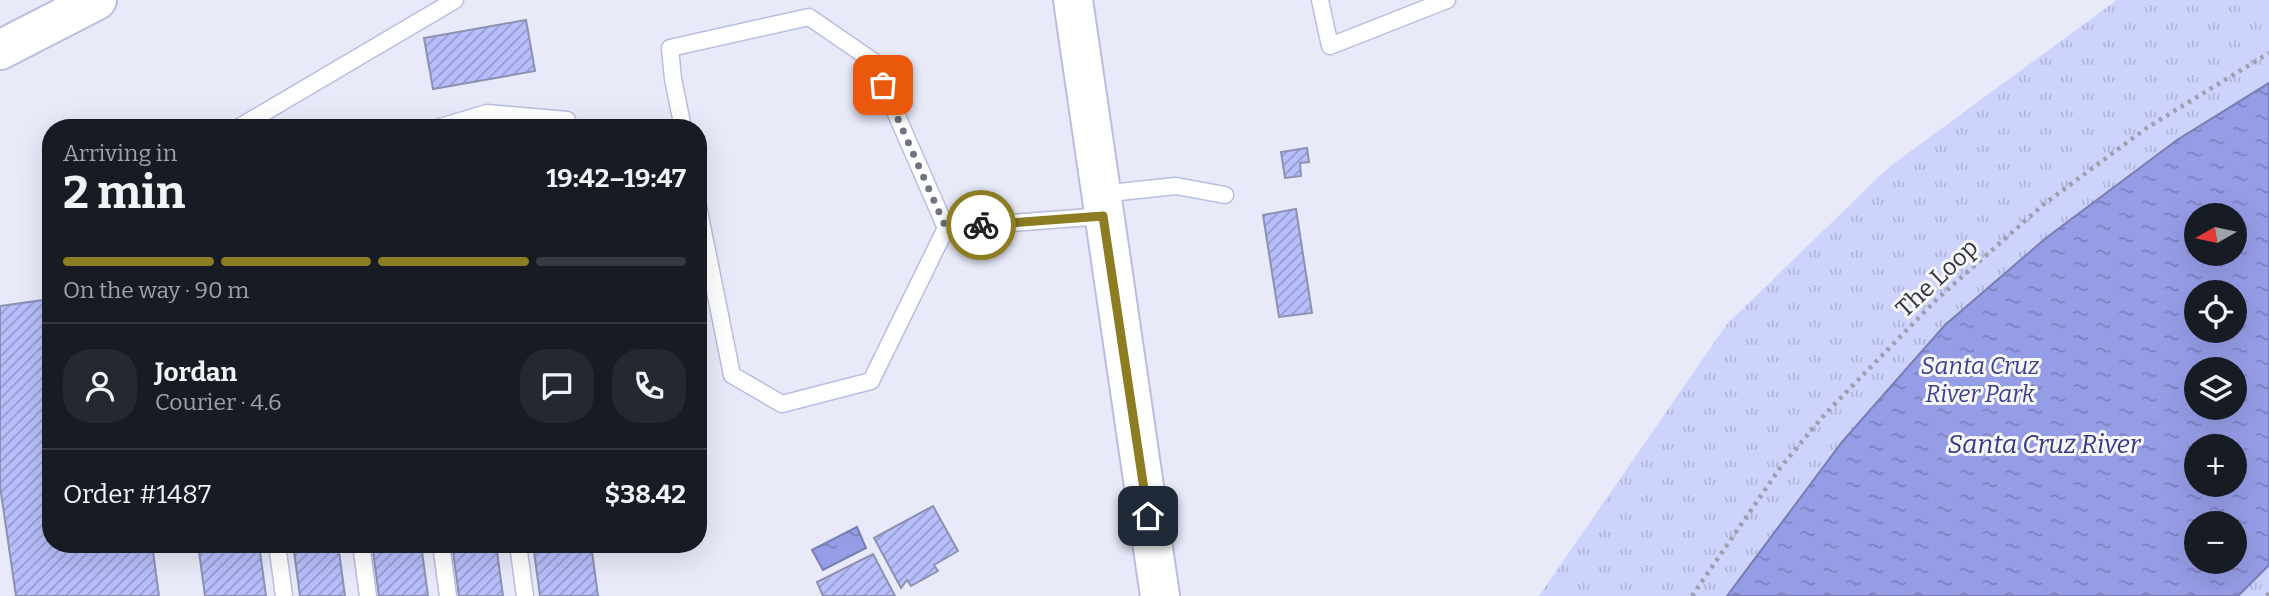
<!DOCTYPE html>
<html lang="en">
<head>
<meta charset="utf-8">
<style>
  :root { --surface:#171b24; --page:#242831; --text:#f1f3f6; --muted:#9ea1a6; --line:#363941; --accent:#8c7c22 }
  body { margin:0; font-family:Bitter,serif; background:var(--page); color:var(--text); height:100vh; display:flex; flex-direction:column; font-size:26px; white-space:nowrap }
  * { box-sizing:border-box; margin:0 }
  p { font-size:23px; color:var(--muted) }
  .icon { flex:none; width:38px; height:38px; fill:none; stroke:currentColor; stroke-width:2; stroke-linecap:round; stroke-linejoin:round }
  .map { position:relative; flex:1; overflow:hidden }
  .panel { position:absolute; left:42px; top:119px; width:665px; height:434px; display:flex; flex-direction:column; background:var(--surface); border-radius:28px; box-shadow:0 7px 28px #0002 }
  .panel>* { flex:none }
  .needle { width:46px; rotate:261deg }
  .tools { position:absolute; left:2184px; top:203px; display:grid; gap:14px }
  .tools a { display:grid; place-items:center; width:63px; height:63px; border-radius:50%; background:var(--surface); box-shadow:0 7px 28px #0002; font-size:35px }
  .pin { position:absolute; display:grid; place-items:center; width:60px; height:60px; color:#fff; margin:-30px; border-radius:14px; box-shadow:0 4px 10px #0006 }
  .courier { position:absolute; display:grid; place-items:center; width:70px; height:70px; margin:-35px; border:5px solid #8c7c22; border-radius:50%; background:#fff; color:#222; box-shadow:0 2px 9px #0007 }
  .overview em { font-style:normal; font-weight:700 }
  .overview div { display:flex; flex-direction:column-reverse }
  .overview { display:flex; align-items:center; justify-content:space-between; height:119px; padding:0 21px }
  h1 { font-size:46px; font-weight:700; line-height:52px }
  .bar { display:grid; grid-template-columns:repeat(4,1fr); gap:10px 7px; align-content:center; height:84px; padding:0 21px }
  .bar i { height:9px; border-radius:5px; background:var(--line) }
  .bar .active { background:var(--accent) }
  .bar p { grid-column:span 4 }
  .line { display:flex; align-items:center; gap:18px; padding:0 21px; border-top:2px solid var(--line) }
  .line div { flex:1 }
  .round { display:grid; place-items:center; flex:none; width:74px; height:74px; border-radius:28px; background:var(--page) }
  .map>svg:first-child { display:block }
  .grass { fill:url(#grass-tufts); fill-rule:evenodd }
  .water { fill:url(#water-ripples); stroke:#787db5; stroke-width:2; fill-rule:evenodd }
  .building { fill:url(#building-hatch); stroke:#8c91b2; stroke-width:2 }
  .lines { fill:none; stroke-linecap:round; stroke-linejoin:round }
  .lane-casing { stroke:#b9bee1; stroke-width:19 }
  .secondary-casing { stroke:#b9bee1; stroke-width:42 }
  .path { stroke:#9ea0af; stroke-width:4.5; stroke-dasharray:3.5 5; stroke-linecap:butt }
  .lane { stroke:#fff; stroke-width:16 }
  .secondary { stroke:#fff; stroke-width:38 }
  .done { stroke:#717381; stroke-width:7; stroke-dasharray:0 12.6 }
  .route { stroke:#8c7c22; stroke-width:9 }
  .labels { text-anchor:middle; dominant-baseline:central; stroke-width:6; stroke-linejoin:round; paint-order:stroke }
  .street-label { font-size:24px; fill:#313341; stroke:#f8f8f8 }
  .park-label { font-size:24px; font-style:italic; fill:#3e3d93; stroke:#f8f8f8 }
  .water-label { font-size:26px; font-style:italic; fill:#37358a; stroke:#f8f8f8 }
</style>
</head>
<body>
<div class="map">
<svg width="2269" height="596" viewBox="0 0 2269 596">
  <defs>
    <pattern id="grass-tufts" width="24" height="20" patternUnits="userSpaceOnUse" patternTransform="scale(1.75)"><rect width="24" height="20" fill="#cdd3fc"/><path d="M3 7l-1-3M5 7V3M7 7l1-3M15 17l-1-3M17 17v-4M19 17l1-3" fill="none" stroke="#b0b6d9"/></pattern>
    <pattern id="water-ripples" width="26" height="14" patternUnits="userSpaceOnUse" patternTransform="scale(1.75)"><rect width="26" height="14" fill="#969de7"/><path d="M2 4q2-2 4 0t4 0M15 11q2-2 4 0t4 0" fill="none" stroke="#7b81bd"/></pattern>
    <pattern id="building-hatch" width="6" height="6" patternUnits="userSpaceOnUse" patternTransform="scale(1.75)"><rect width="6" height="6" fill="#b7befb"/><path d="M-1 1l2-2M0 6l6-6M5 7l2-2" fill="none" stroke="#959bcd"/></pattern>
  </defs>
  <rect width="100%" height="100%" fill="#e8eaf9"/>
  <path class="grass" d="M2117,0h152v596h-730l188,-272 162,-157zM2196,215h39v39h-39zM2196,292h39v39h-39zM2196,369h39v39h-39zM2196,446h39v39h-39zM2196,523h39v39h-39z"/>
  <path class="water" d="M2269,83v482l-31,31h-511l115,-154 103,-117 101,-87 131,-98zM2196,215h39v39h-39zM2196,292h39v39h-39zM2196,369h39v39h-39zM2196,446h39v39h-39zM2196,523h39v39h-39z
    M857,527l9,21 -43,22 -11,-20z"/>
  <path class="building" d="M526,20l9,51 -102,18 -9,-51z
    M1307,148l2,14 -9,1 1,13 -16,2 -4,-26z
    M1296,209l16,104 -33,4 -16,-102z
    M51,299v245h101l7,52h-143l-16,-110v-180z
    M933,506l25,45 -24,14 4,6 -27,15 -4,-6 -6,8 -27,-50z
    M198,544h61l7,52h-61z
    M293,544h45l7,52h-45z
    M372,544h49l7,52h-49z
    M452,544h44l7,52h-44z
    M533,544h58l7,52h-58z
    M873,554l22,42h-72l-6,-14z"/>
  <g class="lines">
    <g class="lane-casing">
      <path id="lane" d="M1320,0l10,46 117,-46
        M238,128l217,-128
        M437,128l50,-15 80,7
        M683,128l-10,-49 -3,-31 139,-31 64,44 73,167 -75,153 -89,23 -50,-29 -34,-169
        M1100,194l76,-8 49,9
        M946,228l157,-12
        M277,544l7,52
        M361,544l7,52
        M441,544l7,52
        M518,544l7,52"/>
    </g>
    <g class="secondary-casing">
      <path id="secondary" d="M1073,0l87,596
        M0,50l97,-50"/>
    </g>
    <path class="path" d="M1692,596l88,-128 45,-54 112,-115 107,-95 104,-77 121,-74
      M2267,596l2,-3"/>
    <use href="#lane" class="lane"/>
    <use href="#secondary" class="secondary"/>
  </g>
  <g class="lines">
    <path class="done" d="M883,85l63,143 35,-3"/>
    <path class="route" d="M981,225l122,-9 45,300"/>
  </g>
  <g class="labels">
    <g class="street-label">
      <text transform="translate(1937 278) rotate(-43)">The Loop</text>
    </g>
    <g class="park-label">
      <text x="1980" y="366">Santa Cruz<tspan x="1980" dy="28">River Park</tspan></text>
    </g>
    <g class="water-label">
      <text x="2044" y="444">Santa Cruz River</text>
    </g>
  </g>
</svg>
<div class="tools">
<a><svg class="needle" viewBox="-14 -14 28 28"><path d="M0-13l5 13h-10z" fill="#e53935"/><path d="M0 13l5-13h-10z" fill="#9ea1a6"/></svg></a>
<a><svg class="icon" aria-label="locate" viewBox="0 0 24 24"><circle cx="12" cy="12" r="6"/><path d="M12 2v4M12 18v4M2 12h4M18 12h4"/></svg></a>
<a><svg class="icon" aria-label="layers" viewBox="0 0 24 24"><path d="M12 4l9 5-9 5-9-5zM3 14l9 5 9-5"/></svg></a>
<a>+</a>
<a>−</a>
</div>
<div class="pin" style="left:883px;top:85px;background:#ea580c"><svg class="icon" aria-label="bag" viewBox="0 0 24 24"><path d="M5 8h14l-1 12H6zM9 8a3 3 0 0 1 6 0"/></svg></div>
<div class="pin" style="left:1148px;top:516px;background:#1f2937"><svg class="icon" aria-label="home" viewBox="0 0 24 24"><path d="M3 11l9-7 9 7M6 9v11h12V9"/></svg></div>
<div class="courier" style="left:981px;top:225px"><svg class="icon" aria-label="bike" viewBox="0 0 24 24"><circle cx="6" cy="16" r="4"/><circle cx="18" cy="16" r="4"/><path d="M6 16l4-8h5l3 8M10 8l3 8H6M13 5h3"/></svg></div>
<section class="panel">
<div class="overview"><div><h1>2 min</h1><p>Arriving in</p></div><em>19:42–19:47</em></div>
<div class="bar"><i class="active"></i><i class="active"></i><i class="active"></i><i></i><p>On the way · 90 m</p></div>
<div class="line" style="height:126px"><a class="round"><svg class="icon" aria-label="person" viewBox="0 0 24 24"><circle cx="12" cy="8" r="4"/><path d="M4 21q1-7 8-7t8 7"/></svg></a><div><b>Jordan</b><p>Courier · 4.6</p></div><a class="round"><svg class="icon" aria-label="chat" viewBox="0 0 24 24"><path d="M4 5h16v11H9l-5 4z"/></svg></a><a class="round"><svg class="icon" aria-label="phone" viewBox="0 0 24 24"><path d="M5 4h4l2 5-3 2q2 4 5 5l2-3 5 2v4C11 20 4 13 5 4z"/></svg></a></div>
<div class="line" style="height:91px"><div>Order #1487</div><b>$38.42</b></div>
</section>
</div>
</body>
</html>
